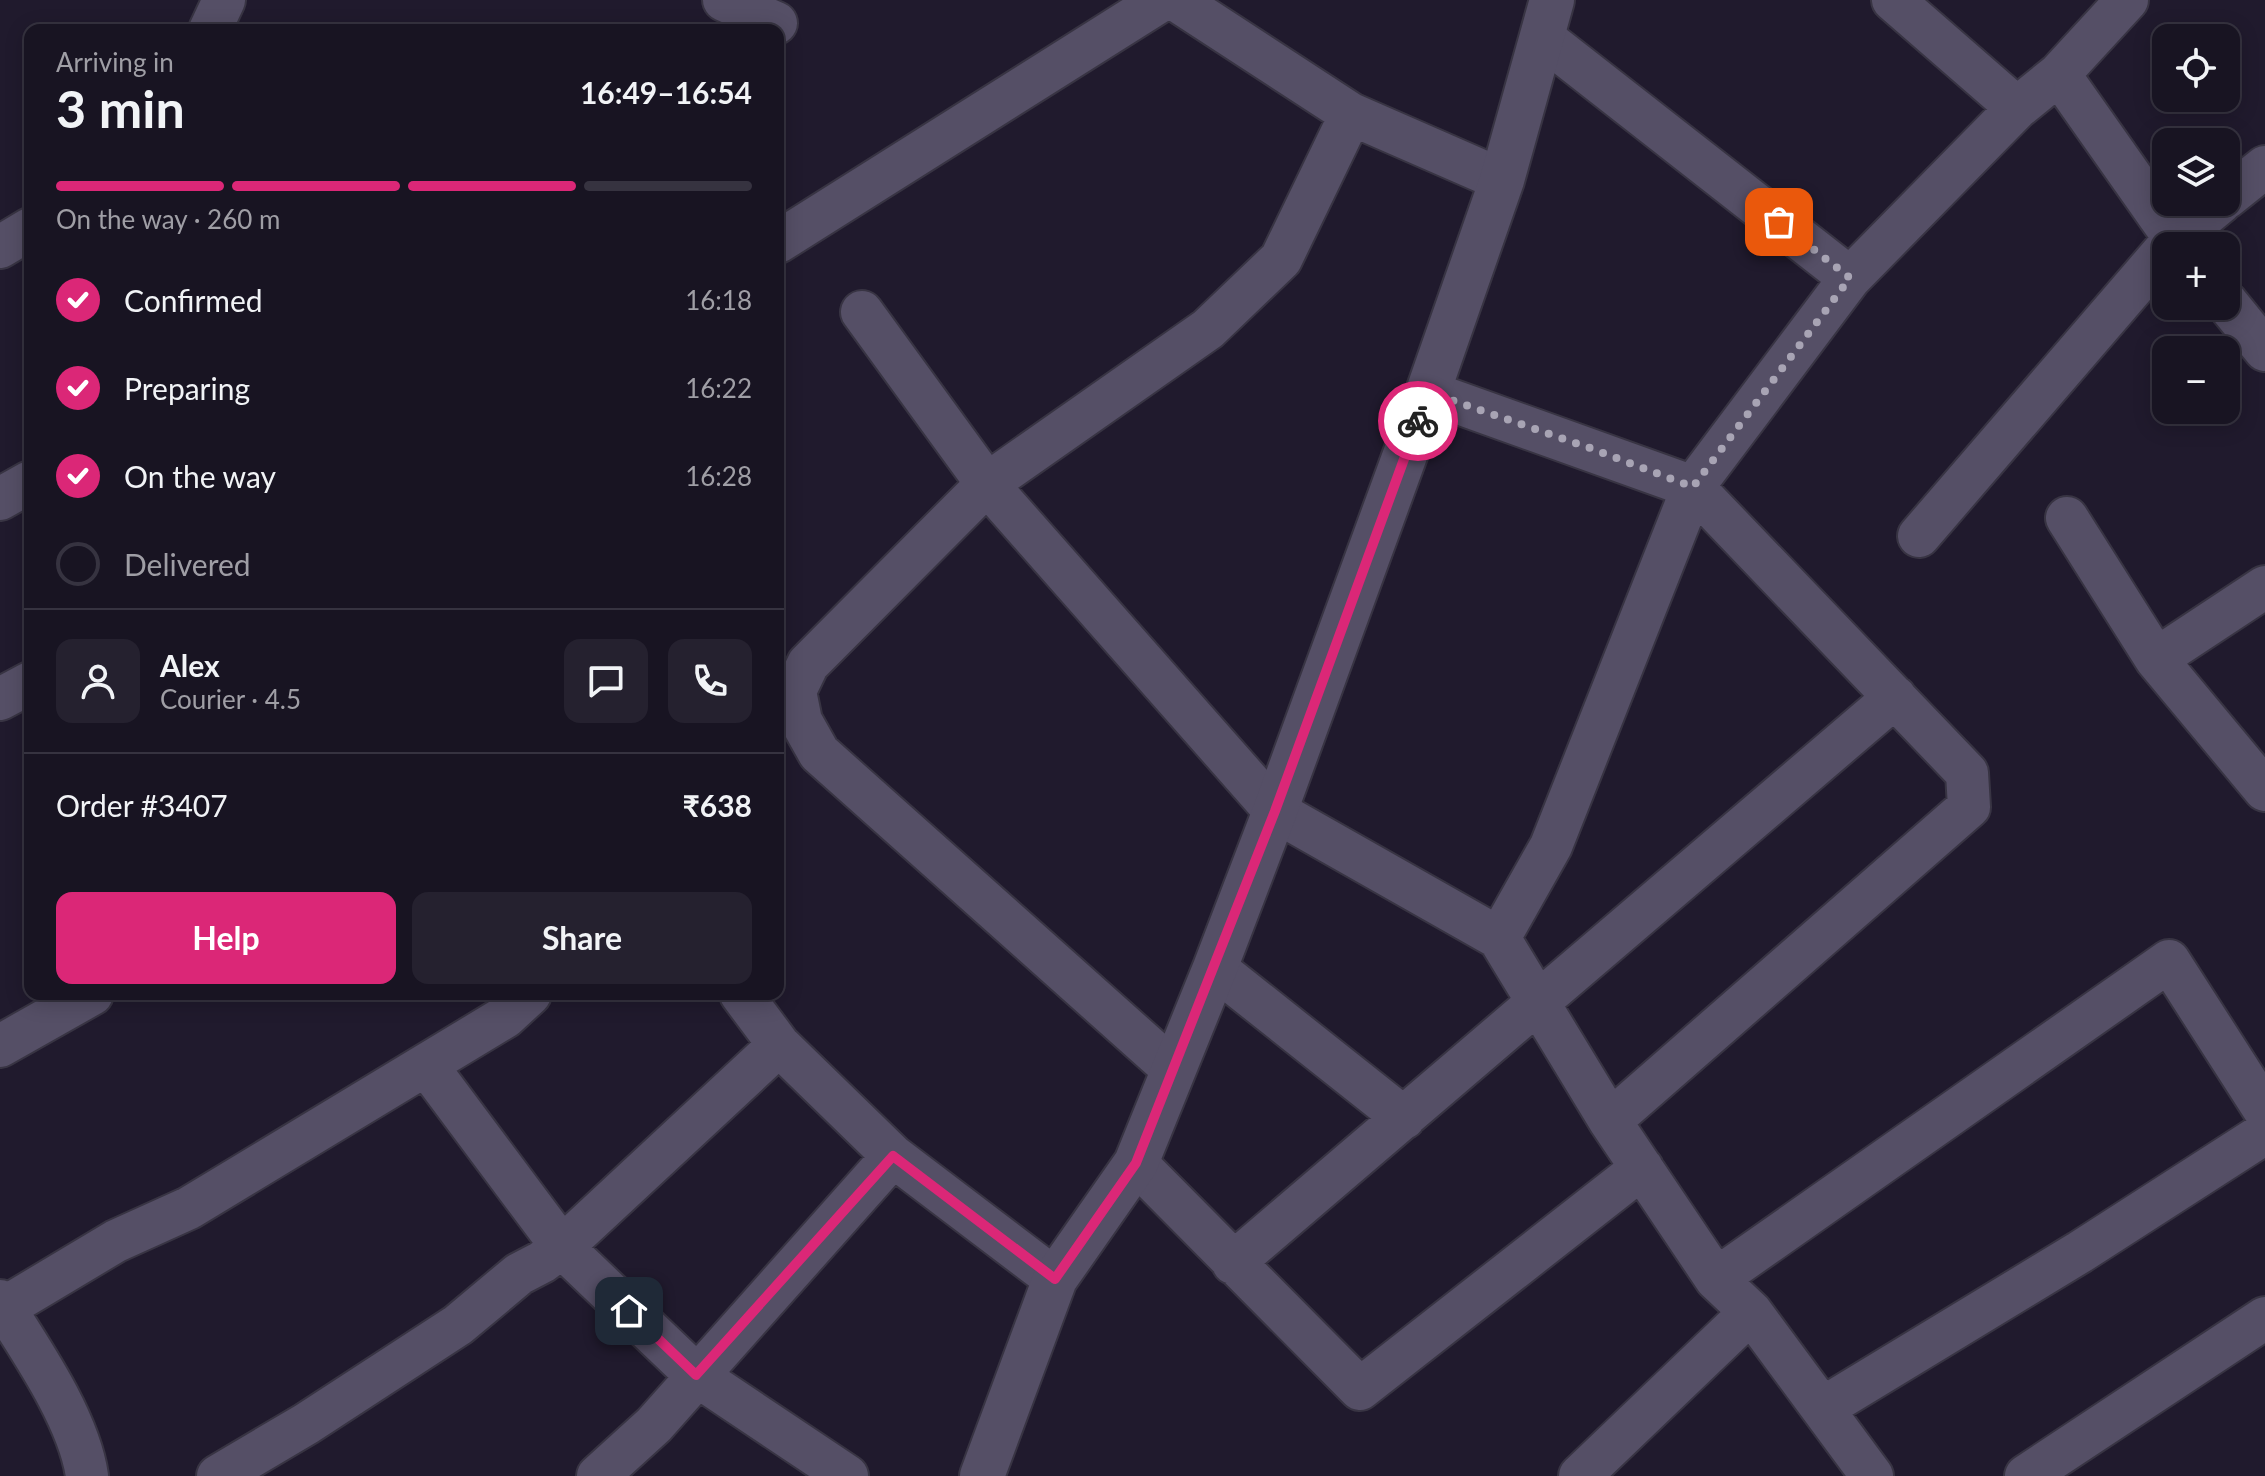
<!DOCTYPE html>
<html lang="en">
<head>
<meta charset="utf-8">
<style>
  :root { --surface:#181422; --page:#25212f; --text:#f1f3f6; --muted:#9f9ea5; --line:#363340; --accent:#db2777 }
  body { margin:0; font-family:Lato,sans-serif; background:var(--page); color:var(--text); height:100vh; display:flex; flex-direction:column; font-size:30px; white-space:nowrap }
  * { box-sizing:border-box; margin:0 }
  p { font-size:26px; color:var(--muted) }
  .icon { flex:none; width:44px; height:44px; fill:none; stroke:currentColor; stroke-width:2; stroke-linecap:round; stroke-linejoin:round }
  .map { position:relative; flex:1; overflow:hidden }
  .sheet { position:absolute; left:24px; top:24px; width:760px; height:976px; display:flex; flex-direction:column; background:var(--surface); border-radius:16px; box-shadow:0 4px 20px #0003,0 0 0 2px var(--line) }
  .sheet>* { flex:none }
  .tools { position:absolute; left:2152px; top:24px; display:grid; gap:16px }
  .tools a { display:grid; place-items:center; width:88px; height:88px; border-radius:16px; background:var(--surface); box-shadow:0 4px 20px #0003,0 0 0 2px var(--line); font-size:40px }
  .pin { position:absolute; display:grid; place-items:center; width:68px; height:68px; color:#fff; margin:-34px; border-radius:16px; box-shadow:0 4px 12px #0006 }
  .courier { position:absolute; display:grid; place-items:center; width:80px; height:80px; margin:-40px; border:6px solid #db2777; border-radius:50%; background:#fff; color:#222; box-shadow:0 2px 10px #0007 }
  .overview em { font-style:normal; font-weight:700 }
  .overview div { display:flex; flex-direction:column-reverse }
  .overview { display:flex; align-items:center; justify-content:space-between; height:136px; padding:0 32px }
  h1 { font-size:52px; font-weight:700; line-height:60px }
  .bar { display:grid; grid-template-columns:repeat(4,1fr); gap:12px 8px; align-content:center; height:96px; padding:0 32px }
  .bar i { height:10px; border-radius:6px; background:var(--line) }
  .bar .current { background:var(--accent) }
  .bar p { grid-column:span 4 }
  .line { display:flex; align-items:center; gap:20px; padding:0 32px; border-top:2px solid var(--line) }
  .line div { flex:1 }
  .round { display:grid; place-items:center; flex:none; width:84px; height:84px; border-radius:16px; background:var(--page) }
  ol { padding:0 32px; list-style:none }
  li { display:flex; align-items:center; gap:24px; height:88px }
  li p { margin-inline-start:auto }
  li .icon { padding:8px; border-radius:50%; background:var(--accent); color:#fff; stroke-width:4 }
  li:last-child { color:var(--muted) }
  li i { width:44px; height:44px; border:4px solid var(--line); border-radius:50% }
  .cta { display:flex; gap:16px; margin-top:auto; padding:16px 32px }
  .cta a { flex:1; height:92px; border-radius:16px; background:var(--accent); color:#fff; font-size:32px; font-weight:700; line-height:92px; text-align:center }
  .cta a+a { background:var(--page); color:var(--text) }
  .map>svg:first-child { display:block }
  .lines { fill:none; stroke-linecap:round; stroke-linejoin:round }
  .street-casing { stroke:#383443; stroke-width:46 }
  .secondary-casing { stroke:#383443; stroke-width:48 }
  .street { stroke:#554f66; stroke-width:42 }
  .secondary { stroke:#554f66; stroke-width:44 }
  .done { stroke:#a8a4b4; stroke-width:8; stroke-dasharray:0 14.4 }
  .route { stroke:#db2777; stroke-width:10 }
</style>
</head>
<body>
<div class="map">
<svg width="2265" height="1476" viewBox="0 0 2265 1476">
  <rect width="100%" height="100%" fill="#201a2d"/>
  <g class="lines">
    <g class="street-casing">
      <path id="street" d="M724,0l52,23
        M1176,0l175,114 151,66
        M1893,0l124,108 42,-34 121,172
        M210,30l14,-30
        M1542,37l308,241
        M2059,74l68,-74
        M2226,198l39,-31
        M778,242l384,-242
        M2168,246l53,-44
        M0,247l30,-18
        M2226,302l39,48
        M862,312l125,172 288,327 224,127 111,183 106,158 35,33 121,164
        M1428,392l265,95 274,286 2,34 -359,314
        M0,499l30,-17
        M2067,518l89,141
        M1919,536l247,-287
        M2265,587l-109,72 109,131
        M0,699l30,-16
        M1499,938l52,-92 142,-359 157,-209 167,-170
        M1215,968l189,150
        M741,994l38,51 114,111 162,123
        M779,1045l-217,202 134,128 151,101
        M0,1046l92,-52
        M1174,1070l-355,-317 -18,-32 -6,-30 13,-27 179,-180 221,-155 73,-70 70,-145
        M1136,1163l224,226 282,-221
        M1233,1263l662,-566
        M1716,1279l453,-318 96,150
        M0,1301c31,49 79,118 87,175
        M4,1308l112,-67 73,-33 316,-191 25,-23
        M1823,1408l257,-156 185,-119
        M218,1476l88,-52 152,-99 61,-51 23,-12 20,-15 -135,-181
        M598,1476l56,-51 239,-269
        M1580,1476l171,-164
        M2026,1476l239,-158"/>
    </g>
    <g class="secondary-casing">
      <path id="secondary" d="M982,1476l73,-197 81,-116 79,-195 60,-157 153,-419 74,-212 50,-180"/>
    </g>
    <use href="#street" class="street"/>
    <use href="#secondary" class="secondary"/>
  </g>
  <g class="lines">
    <path class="done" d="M1418,421l10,-29 162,56 103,39 157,-209 -71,-56"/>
    <path class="route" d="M629,1311l67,64 197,-219 162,123 81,-116 139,-352 143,-390"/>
  </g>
</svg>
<div class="tools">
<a><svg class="icon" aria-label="locate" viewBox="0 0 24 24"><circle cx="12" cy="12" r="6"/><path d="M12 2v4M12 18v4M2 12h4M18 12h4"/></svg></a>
<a><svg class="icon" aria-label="layers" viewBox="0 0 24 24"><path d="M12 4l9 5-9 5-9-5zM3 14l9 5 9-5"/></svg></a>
<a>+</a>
<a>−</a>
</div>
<div class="pin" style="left:1779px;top:222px;background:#ea580c"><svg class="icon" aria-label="bag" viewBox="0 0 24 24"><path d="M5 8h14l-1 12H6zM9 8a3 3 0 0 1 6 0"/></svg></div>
<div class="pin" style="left:629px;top:1311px;background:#1f2937"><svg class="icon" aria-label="home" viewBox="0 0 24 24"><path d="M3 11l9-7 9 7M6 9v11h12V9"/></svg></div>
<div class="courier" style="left:1418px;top:421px"><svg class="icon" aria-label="bike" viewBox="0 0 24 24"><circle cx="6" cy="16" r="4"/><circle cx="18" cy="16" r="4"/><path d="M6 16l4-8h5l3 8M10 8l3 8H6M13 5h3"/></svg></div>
<section class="sheet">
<div class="overview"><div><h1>3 min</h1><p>Arriving in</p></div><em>16:49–16:54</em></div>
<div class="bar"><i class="current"></i><i class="current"></i><i class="current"></i><i></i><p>On the way · 260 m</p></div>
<ol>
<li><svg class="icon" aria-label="check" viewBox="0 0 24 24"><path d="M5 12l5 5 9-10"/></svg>Confirmed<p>16:18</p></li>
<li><svg class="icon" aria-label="check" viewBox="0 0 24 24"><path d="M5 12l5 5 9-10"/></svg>Preparing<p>16:22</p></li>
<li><svg class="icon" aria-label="check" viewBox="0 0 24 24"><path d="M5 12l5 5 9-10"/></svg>On the way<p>16:28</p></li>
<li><i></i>Delivered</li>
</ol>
<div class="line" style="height:144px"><a class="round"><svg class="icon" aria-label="person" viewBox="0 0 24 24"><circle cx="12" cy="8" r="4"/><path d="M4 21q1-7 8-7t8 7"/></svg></a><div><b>Alex</b><p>Courier · 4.5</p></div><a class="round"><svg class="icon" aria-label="chat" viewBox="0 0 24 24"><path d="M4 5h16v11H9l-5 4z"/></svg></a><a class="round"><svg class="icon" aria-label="phone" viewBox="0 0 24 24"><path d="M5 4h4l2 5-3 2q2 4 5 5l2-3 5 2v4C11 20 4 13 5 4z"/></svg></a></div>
<div class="line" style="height:104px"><div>Order #3407</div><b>₹638</b></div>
<div class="cta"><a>Help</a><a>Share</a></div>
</section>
</div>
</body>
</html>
